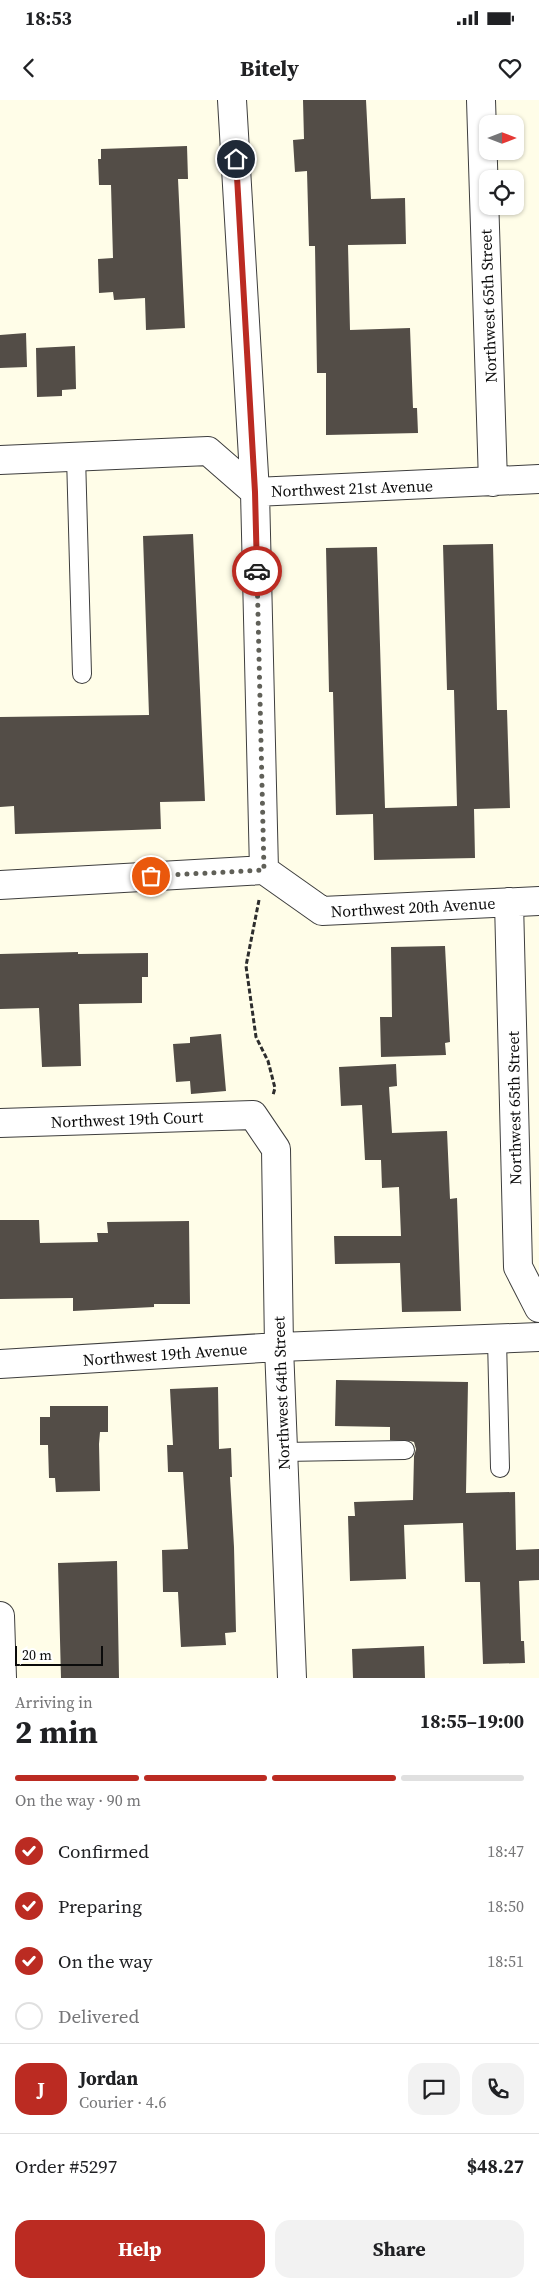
<!DOCTYPE html>
<html lang="en">
<head>
<meta charset="utf-8">
<style>
  :root { --surface:#fff; --page:#f2f2f2; --text:#202124; --muted:#757577; --line:#e0e0e0; --accent:#bb2b22 }
  body { margin:0; font-family:"Source Serif 4",serif; background:var(--page); color:var(--text); height:100vh; display:flex; flex-direction:column; font-size:19px; white-space:nowrap }
  * { box-sizing:border-box; margin:0 }
  p { font-size:16px; color:var(--muted) }
  .icon { flex:none; width:28px; height:28px; fill:none; stroke:currentColor; stroke-width:2; stroke-linecap:round; stroke-linejoin:round }
  .map { position:relative; height:1578px; overflow:hidden }
  .sheet { display:flex; flex-direction:column; background:var(--surface); flex:1 }
  .sheet>* { flex:none }
  .needle { width:32px; rotate:90deg }
  .tools { position:absolute; left:479px; top:15px; display:grid; gap:10px }
  .tools a { display:grid; place-items:center; width:45px; height:45px; border-radius:10px; background:var(--surface); box-shadow:0 1px 4px #0004; font-size:25px }
  .scale { position:absolute; left:15px; bottom:12px; width:88px; box-sizing:border-box; padding-left:5px; border:2px solid #0b0b0b; border-top:0; font-size:14px; line-height:18px; white-space:nowrap; color:#0b0b0b; -webkit-text-stroke:4px #fff; paint-order:stroke }
  .pin { position:absolute; display:grid; place-items:center; width:42px; height:42px; color:#fff; margin:-21px; border:2px solid #fff; border-radius:50%; box-shadow:0 1px 5px #0007 }
  .courier { position:absolute; display:grid; place-items:center; width:50px; height:50px; margin:-25px; border:4px solid #bb2b22; border-radius:50%; background:#fff; color:#222; box-shadow:0 1px 6px #0007 }
  .summary em { font-style:normal; font-weight:700 }
  .summary div { display:flex; flex-direction:column-reverse }
  .summary { display:flex; align-items:center; justify-content:space-between; height:85px; padding:0 15px }
  h1 { font-size:32px; font-weight:700; line-height:38px }
  .bar { display:grid; grid-template-columns:repeat(4,1fr); gap:8px 5px; align-content:center; height:60px; padding:0 15px }
  .bar i { height:6px; border-radius:4px; background:var(--line) }
  .bar .on { background:var(--accent) }
  .bar p { grid-column:span 4 }
  .line { display:flex; align-items:center; gap:12px; padding:0 15px; border-top:1px solid var(--line) }
  .line div { flex:1 }
  .round { display:grid; place-items:center; flex:none; width:52px; height:52px; border-radius:15px; background:var(--page) }
  ol { padding:0 15px; list-style:none }
  li { display:flex; align-items:center; gap:15px; height:55px }
  li p { margin-inline-start:auto }
  li .icon { padding:5px; border-radius:50%; background:var(--accent); color:#fff; stroke-width:4 }
  li:last-child { color:var(--muted) }
  li i { width:28px; height:28px; border:2px solid var(--line); border-radius:50% }
  .primary-button { display:flex; gap:10px; margin-top:auto; padding:10px 15px }
  .primary-button a { flex:1; height:58px; border-radius:15px; background:var(--accent); color:#fff; font-size:20px; font-weight:700; line-height:58px; text-align:center }
  .primary-button a+a { background:var(--page); color:var(--text) }
  .status { display:flex; justify-content:space-between; align-items:center; height:35px; padding:0 25px; background:var(--surface); direction:ltr }
  .status svg { height:14px; fill:currentColor }
  header { display:flex; justify-content:space-between; align-items:center; height:65px; padding:0 15px; background:var(--surface); font-size:22px; font-weight:700 }
  .map>svg:first-child { display:block }
  .building { fill:#534d47 }
  .lines { fill:none; stroke-linecap:round; stroke-linejoin:round }
  .service-casing { stroke:#3e3e3e; stroke-width:20 }
  .minor-casing { stroke:#3e3e3e; stroke-width:30 }
  .path { stroke:#2d2d2d; stroke-width:3; stroke-dasharray:5 2.5; stroke-linecap:butt }
  .service { stroke:#fff; stroke-width:18 }
  .minor { stroke:#fff; stroke-width:28 }
  .done { stroke:#606058; stroke-width:5; stroke-dasharray:0 9 }
  .route { stroke:#bb2b22; stroke-width:6 }
  .labels { text-anchor:middle; dominant-baseline:central; stroke-width:5; stroke-linejoin:round; paint-order:stroke }
  .street-label { font-size:16px; fill:#0b0b0b; stroke:#fff }
</style>
</head>
<body>
<div class="status"><b>18:53</b><svg viewBox="0 0 49 12"><path d="M0 12V9h3v3zM5 12V6h3v6zM10 12V3h3v9zM15 12V0h3v12zM26 1h20v11H26zM47 4h2v5h-2z"/></svg></div>
<header><svg class="icon" aria-label="back" viewBox="0 0 24 24"><path d="M15 5l-7 7 7 7"/></svg>Bitely<svg class="icon" aria-label="heart" viewBox="0 0 24 24"><path d="M12 20l-8-8c-3-5 5-10 8-4 3-6 11-1 8 4z"/></svg></header>
<div class="map">
<svg width="539" height="1578" viewBox="0 0 539 1578">
  <rect width="100%" height="100%" fill="#fffde8"/>
  <path class="building" d="M303,0h63l5,99 34,-1 1,46 -58,1 2,85 60,-2 3,80h4l1,25 -92,2v-62h-9l-2,-127h-6l-2,-75 -12,1 -2,-32 11,-1z
    M187,46l1,33h-10l7,149 -39,2 -1,-32 -31,2 -1,-8 -14,1 -1,-34 15,-1 -2,-73h-12l-1,-26h3v-10z
    M26,233l1,34 -27,1v-33z
    M75,246l1,43 -14,1v6l-25,1 -1,-49z
    M193,434l12,267 -45,1 1,27 -146,5 -1,-28 -14,1v-90l149,-2 -6,-179z
    M493,444l4,166h10l3,98 -36,1 1,49 -101,2 -1,-46 -37,1 -3,-123h-4l-3,-144 51,-1 8,261 72,-2 -3,-116h-7l-4,-145z
    M445,846l5,96 -5,1 1,12 -65,2 -1,-40h12l-1,-70z
    M78,852v2l70,-1v24h-6v26l-63,1 2,62 -39,1 -3,-59 -39,1v-55z
    M221,934l5,57 -35,3 -1,-13 -14,1 -3,-38 17,-1v-6z
    M396,964l1,22 -8,1 3,46 55,-2 3,68 7,-1 4,113 -59,1 -2,-49 -65,1 -1,-28h67l-2,-49 -17,1 -1,-28h-16l-3,-55 -21,1 -2,-39z
    M0,1120h39l1,23 58,-1 -1,-9h11l-1,-11 82,-1 1,83h-36v3l-81,4v-13l-73,1z
    M336,1280l132,2 -2,111 49,-1 1,58 23,-1v31l-20,1 2,60h3l1,22 -42,1 -3,-82h-15l-2,-59 -59,2 2,54 -56,2 -2,-65h7l-1,-14 59,-2 1,-44 2,-7 -2,-7 -4,-1 -20,-1v-13l-55,-1z
    M218,1287l1,62 12,-1 1,29h-2l4,70 2,85 -11,1 1,12 -45,2 -3,-55h-15l-1,-42 26,-1 -5,-77h-15l-1,-27h6l-3,-56z
    M50,1306h58v26h-8l-1,12 1,47 -44,1 -1,-14h-6l-1,-33h-8v-28h10z
    M117,1461l2,117h-58l-3,-115z
    M424,1546l1,32h-72l-1,-29z"/>
  <g class="lines">
    <g class="service-casing">
      <path id="service" d="M76,356l6,218
        M497,1239l3,129
        M283,1352l122,-2"/>
    </g>
    <g class="minor-casing">
      <path id="minor" d="M232,0l23,392 9,378
        M481,0l12,382
        M0,360l208,-9 47,41 284,-13
        M0,785l264,-15 58,41 217,-10
        M509,802l9,365 21,41
        M0,1023l253,-8 23,34 3,198 13,331
        M0,1264l279,-17 260,-10
        M0,1516l2,62"/>
    </g>
    <path class="path" d="M259,800l-13,66 10,71 12,24 7,27 -2,7"/>
    <use href="#service" class="service"/>
    <use href="#minor" class="minor"/>
  </g>
  <g class="lines">
    <path class="done" d="M151,776l113,-6 -7,-299"/>
    <path class="route" d="M236,59l19,333 2,79"/>
  </g>
  <g class="labels">
    <g class="street-label">
      <text transform="translate(488 206) rotate(-92)">Northwest 65th Street</text>
      <text transform="translate(352 388) rotate(-2)">Northwest 21st Avenue</text>
      <text transform="translate(413 807) rotate(-3)">Northwest 20th Avenue</text>
      <text transform="translate(514 1008) rotate(-91)">Northwest 65th Street</text>
      <text transform="translate(127 1019) rotate(-2)">Northwest 19th Court</text>
      <text transform="translate(165 1254) rotate(-4)">Northwest 19th Avenue</text>
      <text transform="translate(281 1293) rotate(-92)">Northwest 64th Street</text>
    </g>
  </g>
</svg>
<div class="tools">
<a><svg class="needle" viewBox="-14 -14 28 28"><path d="M0-13l5 13h-10z" fill="#e53935"/><path d="M0 13l5-13h-10z" fill="#757577"/></svg></a>
<a><svg class="icon" aria-label="locate" viewBox="0 0 24 24"><circle cx="12" cy="12" r="6"/><path d="M12 2v4M12 18v4M2 12h4M18 12h4"/></svg></a>
</div>
<div class="scale">20 m</div>
<div class="pin" style="left:151px;top:776px;background:#ea580c"><svg class="icon" aria-label="bag" viewBox="0 0 24 24"><path d="M5 8h14l-1 12H6zM9 8a3 3 0 0 1 6 0"/></svg></div>
<div class="pin" style="left:236px;top:59px;background:#1f2937"><svg class="icon" aria-label="home" viewBox="0 0 24 24"><path d="M3 11l9-7 9 7M6 9v11h12V9"/></svg></div>
<div class="courier" style="left:257px;top:471px"><svg class="icon" aria-label="car" viewBox="0 0 24 24"><path d="M5 17H2v-5l4-1 3-4h7l3 4 3 1v5h-3M9 17h6M6 11h13"/><circle cx="7" cy="17" r="2"/><circle cx="17" cy="17" r="2"/></svg></div>
</div>
<section class="sheet">
<div class="summary"><div><h1>2 min</h1><p>Arriving in</p></div><em>18:55–19:00</em></div>
<div class="bar"><i class="on"></i><i class="on"></i><i class="on"></i><i></i><p>On the way · 90 m</p></div>
<ol>
<li><svg class="icon" aria-label="check" viewBox="0 0 24 24"><path d="M5 12l5 5 9-10"/></svg>Confirmed<p>18:47</p></li>
<li><svg class="icon" aria-label="check" viewBox="0 0 24 24"><path d="M5 12l5 5 9-10"/></svg>Preparing<p>18:50</p></li>
<li><svg class="icon" aria-label="check" viewBox="0 0 24 24"><path d="M5 12l5 5 9-10"/></svg>On the way<p>18:51</p></li>
<li><i></i>Delivered</li>
</ol>
<div class="line" style="height:90px"><b class="round" style="background:var(--accent);color:#fff">J</b><div><b>Jordan</b><p>Courier · 4.6</p></div><a class="round"><svg class="icon" aria-label="chat" viewBox="0 0 24 24"><path d="M4 5h16v11H9l-5 4z"/></svg></a><a class="round"><svg class="icon" aria-label="phone" viewBox="0 0 24 24"><path d="M5 4h4l2 5-3 2q2 4 5 5l2-3 5 2v4C11 20 4 13 5 4z"/></svg></a></div>
<div class="line" style="height:65px"><div>Order #5297</div><b>$48.27</b></div>
<div class="primary-button"><a>Help</a><a>Share</a></div>
</section>
</body>
</html>
